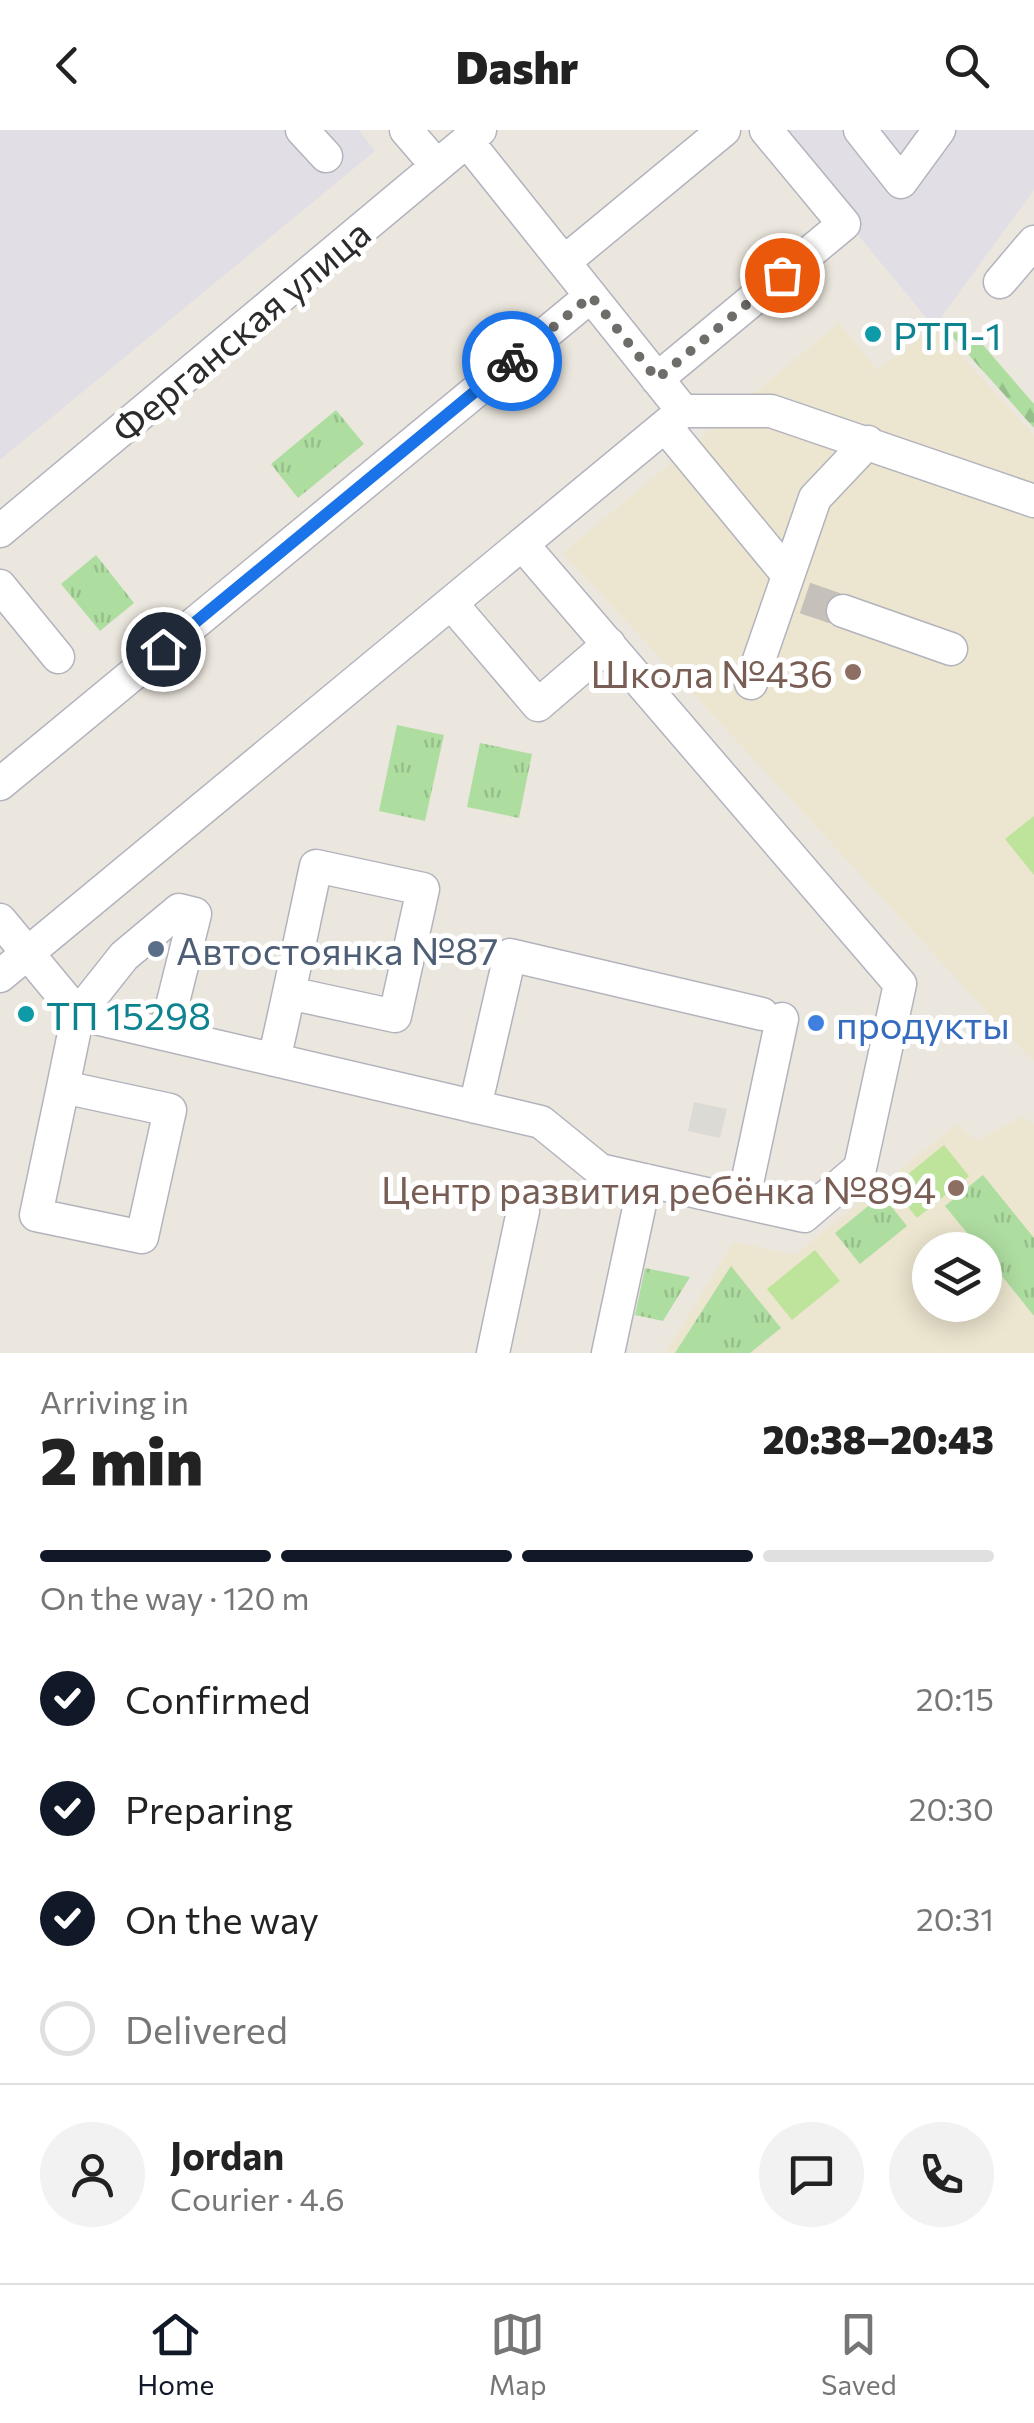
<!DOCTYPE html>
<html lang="en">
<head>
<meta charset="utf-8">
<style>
  :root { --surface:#fff; --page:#f2f2f2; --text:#222; --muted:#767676; --line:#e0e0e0; --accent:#111827 }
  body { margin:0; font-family:Commissioner,sans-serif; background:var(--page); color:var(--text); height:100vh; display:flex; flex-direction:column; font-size:38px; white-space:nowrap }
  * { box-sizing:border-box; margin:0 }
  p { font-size:32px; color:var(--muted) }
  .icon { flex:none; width:55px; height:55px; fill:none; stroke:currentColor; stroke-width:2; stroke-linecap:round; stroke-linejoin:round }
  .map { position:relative; height:1223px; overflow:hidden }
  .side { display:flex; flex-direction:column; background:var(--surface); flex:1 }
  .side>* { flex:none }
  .controls { position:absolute; left:912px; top:1102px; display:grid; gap:20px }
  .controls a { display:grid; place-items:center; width:90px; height:90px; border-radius:50%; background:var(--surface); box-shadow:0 5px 25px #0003; font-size:50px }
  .pin { position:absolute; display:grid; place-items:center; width:85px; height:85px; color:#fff; margin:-42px; border:5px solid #fff; border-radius:50%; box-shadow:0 2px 10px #0007 }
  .courier { position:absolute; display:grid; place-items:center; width:100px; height:100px; margin:-50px; border:8px solid #1a73e8; border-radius:50%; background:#fff; color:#222; box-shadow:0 2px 12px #0007 }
  .overview em { font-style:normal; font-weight:800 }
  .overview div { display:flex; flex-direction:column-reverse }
  .overview { display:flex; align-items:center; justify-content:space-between; height:170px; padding:0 40px }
  h1 { font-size:65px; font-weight:800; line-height:75px }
  .bar { display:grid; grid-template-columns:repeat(4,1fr); gap:15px 10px; align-content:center; height:120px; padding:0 40px }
  .bar i { height:12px; border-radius:8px; background:var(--line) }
  .bar .selected { background:var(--accent) }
  .bar p { grid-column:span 4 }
  .line { display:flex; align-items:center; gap:25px; padding:0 40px; border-top:2px solid var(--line) }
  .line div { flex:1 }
  .round { display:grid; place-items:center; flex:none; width:105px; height:105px; border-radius:52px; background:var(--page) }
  ol { padding:0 40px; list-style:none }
  li { display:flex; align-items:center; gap:30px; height:110px }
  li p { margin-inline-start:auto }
  li .icon { padding:10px; border-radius:50%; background:var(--accent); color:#fff; stroke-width:4 }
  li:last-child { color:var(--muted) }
  li i { width:55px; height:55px; border:5px solid var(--line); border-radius:50% }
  header { display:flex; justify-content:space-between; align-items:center; height:130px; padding:0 40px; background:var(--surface); font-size:45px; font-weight:800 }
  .tabs { display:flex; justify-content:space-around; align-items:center; height:140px; border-top:2px solid var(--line); background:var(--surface); font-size:28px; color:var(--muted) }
  .tabs a { display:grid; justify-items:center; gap:5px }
  .tabs .selected { color:var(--accent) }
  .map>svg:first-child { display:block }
  .industrial { fill:#e1dee5 }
  .education { fill:#ece5cf; fill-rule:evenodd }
  .forest { fill:url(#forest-firs) }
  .park { fill:url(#park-tufts) }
  .pitch { fill:#bee49c }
  .plaza { fill:#dcdad5 }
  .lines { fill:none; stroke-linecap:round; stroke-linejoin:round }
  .minor-tunnel { stroke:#c5c1ba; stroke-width:32; stroke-dasharray:32 16; stroke-linecap:butt }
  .minor-casing { stroke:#b2b3bd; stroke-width:35 }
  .minor { stroke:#fff; stroke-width:32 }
  .done { stroke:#6f6d6a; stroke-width:10; stroke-dasharray:0 18 }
  .route { stroke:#1a73e8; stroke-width:12 }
  .culture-dot { fill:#0f9aa8; stroke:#fff; stroke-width:4 }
  .education-dot { fill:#8d6e63; stroke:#fff; stroke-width:4 }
  .service-dot { fill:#5c6f8a; stroke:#fff; stroke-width:4 }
  .shop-dot { fill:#3f7fe0; stroke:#fff; stroke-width:4 }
  .labels { text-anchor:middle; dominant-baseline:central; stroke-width:10; stroke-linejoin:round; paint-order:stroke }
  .street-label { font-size:38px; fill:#2b2b2b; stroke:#fff }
  .culture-label { font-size:38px; fill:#0d838f; stroke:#fff; text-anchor:start }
  .education-label { font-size:38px; fill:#785e54; stroke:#fff; text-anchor:end }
  .service-label { font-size:38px; fill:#4e5e75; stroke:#fff; text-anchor:start }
  .shop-label { font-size:38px; fill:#366cbe; stroke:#fff; text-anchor:start }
</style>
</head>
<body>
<header><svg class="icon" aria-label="back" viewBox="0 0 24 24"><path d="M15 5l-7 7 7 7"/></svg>Dashr<svg class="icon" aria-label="search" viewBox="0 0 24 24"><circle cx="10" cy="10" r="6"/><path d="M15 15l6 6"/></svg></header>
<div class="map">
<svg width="1034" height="1223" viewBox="0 0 1034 1223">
  <defs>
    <pattern id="forest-firs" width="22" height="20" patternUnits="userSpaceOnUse" patternTransform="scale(2.5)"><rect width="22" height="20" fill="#aedda0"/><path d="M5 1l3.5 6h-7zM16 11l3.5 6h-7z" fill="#96be8a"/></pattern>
    <pattern id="park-tufts" width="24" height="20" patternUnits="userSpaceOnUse" patternTransform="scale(2.5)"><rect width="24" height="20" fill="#aedda0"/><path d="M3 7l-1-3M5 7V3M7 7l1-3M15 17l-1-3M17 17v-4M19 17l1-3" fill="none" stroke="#96be8a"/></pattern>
  </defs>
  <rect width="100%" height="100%" fill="#ece7de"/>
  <path class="industrial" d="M0,0h359l16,21 -375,309z
    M771,0h263v60l-100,137z"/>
  <path class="education" d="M839,193l38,47 57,-43 100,108v627l-471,-509z
    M1023,986l11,9v228h-369l69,-111 61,13 162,-131 20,17zM930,1120h55v55h-55z"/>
  <path class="forest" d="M971,201l63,73v24l-85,-95z"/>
  <path class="park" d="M336,280l28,34 -66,54 -27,-34z
    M96,425l38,48 -34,28 -39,-47z
    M397,595l47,10 -19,86 -46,-10z
    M480,613l52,11 -13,64 -52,-11z
    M983,1045l51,63v78l-49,-61v-5h-4l-36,-44z
    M882,1065l25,31 -47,38 -25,-31z
    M731,1136l50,62 -31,25h-75z
    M645,1138l45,9 -27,44 -28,-6z"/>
  <path class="pitch" d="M1034,686v59l-29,-36z
    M944,1015l25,31 -52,42 -25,-31z
    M815,1120l25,31 -48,39 -25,-31z"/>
  <path class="plaza" d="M694,972l33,7 -7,29 -32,-7z"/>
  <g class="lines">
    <path class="minor-tunnel" d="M805,468l38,13"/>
    <g class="minor-casing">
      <path id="minor" d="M302,0l24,26
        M406,0l31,36
        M860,0l41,52 38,-52
        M564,132l160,-132
        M1000,152l34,-40
        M657,249l187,-155 -78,-94
        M683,281h88l263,90
        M665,296l123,149
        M0,401l480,-401
        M0,456l58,71
        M451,473l87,102 71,-61
        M843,481l108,38
        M751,553l64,-185 53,-56
        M0,654l591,-488
        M0,790l78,94 463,108 59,48 204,46 56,-48 40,-184 -378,-440
        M0,846l683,-565 -216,-270
        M274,930c15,-65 28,-129 42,-194l107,23 -28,127 -106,-23
        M63,957l-27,128 106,22 28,-127 -107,-23 15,-73 46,-58 55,-46 16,4 -30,120
        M475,977l35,-152 252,59
        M743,1072l39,-183
        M493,1223l30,-142
        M608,1223l37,-173"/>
    </g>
    <use href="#minor" class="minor"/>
  </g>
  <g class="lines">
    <path class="done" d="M512,231l79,-65 66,83 125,-104"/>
    <path class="route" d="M163,519l349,-288"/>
  </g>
  <g class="culture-dot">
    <circle cx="873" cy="204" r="10"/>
    <circle cx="26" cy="884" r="10"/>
  </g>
  <g class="education-dot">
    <circle cx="853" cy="542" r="10"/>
    <circle cx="956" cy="1058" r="10"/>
  </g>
  <circle class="service-dot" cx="156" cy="819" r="10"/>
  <circle class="shop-dot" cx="816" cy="893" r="10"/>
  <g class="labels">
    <g class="street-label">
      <text transform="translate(240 200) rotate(-40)">Ферганская улица</text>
    </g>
    <g class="culture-label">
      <text x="893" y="204">РТП-1</text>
      <text x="46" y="884">ТП 15298</text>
    </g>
    <g class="education-label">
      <text x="833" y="542">Школа №436</text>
      <text x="936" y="1058">Центр развития ребёнка №894</text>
    </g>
    <g class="service-label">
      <text x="176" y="819">Автостоянка №87</text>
    </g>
    <g class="shop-label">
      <text x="836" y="893">продукты</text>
    </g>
  </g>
</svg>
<div class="controls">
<a><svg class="icon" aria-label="layers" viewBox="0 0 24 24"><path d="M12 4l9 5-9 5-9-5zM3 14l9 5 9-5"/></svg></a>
</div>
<div class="pin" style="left:782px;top:145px;background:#ea580c"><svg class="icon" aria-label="bag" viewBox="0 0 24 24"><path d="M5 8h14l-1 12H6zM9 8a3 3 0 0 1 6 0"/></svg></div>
<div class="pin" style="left:163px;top:519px;background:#1f2937"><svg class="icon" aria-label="home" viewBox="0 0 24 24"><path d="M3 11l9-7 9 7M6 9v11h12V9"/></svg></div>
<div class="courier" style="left:512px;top:231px"><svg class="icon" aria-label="bike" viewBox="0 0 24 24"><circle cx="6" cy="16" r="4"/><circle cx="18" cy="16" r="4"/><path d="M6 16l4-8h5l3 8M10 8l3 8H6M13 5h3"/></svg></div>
</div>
<section class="side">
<div class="overview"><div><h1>2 min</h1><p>Arriving in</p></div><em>20:38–20:43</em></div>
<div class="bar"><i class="selected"></i><i class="selected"></i><i class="selected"></i><i></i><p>On the way · 120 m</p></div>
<ol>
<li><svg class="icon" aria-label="check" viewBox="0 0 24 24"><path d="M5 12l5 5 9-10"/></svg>Confirmed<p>20:15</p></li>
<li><svg class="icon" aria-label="check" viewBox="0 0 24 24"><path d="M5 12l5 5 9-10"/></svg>Preparing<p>20:30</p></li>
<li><svg class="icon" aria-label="check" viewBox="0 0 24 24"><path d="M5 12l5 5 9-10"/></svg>On the way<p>20:31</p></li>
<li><i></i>Delivered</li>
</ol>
<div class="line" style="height:180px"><a class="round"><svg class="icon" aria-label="person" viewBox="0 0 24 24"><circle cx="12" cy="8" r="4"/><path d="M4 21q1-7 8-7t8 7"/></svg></a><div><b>Jordan</b><p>Courier · 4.6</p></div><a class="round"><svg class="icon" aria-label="chat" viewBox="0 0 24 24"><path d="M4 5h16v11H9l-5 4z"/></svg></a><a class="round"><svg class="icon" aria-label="phone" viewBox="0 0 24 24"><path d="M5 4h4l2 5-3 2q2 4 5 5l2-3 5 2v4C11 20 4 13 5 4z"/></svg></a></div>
</section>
<nav class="tabs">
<a class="selected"><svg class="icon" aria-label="home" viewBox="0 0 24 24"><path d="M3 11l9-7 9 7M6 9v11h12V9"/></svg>Home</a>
<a><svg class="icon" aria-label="map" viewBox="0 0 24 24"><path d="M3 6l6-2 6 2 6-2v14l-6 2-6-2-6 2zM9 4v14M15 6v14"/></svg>Map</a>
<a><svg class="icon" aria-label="saved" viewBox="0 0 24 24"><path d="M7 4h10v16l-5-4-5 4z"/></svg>Saved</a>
</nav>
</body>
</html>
